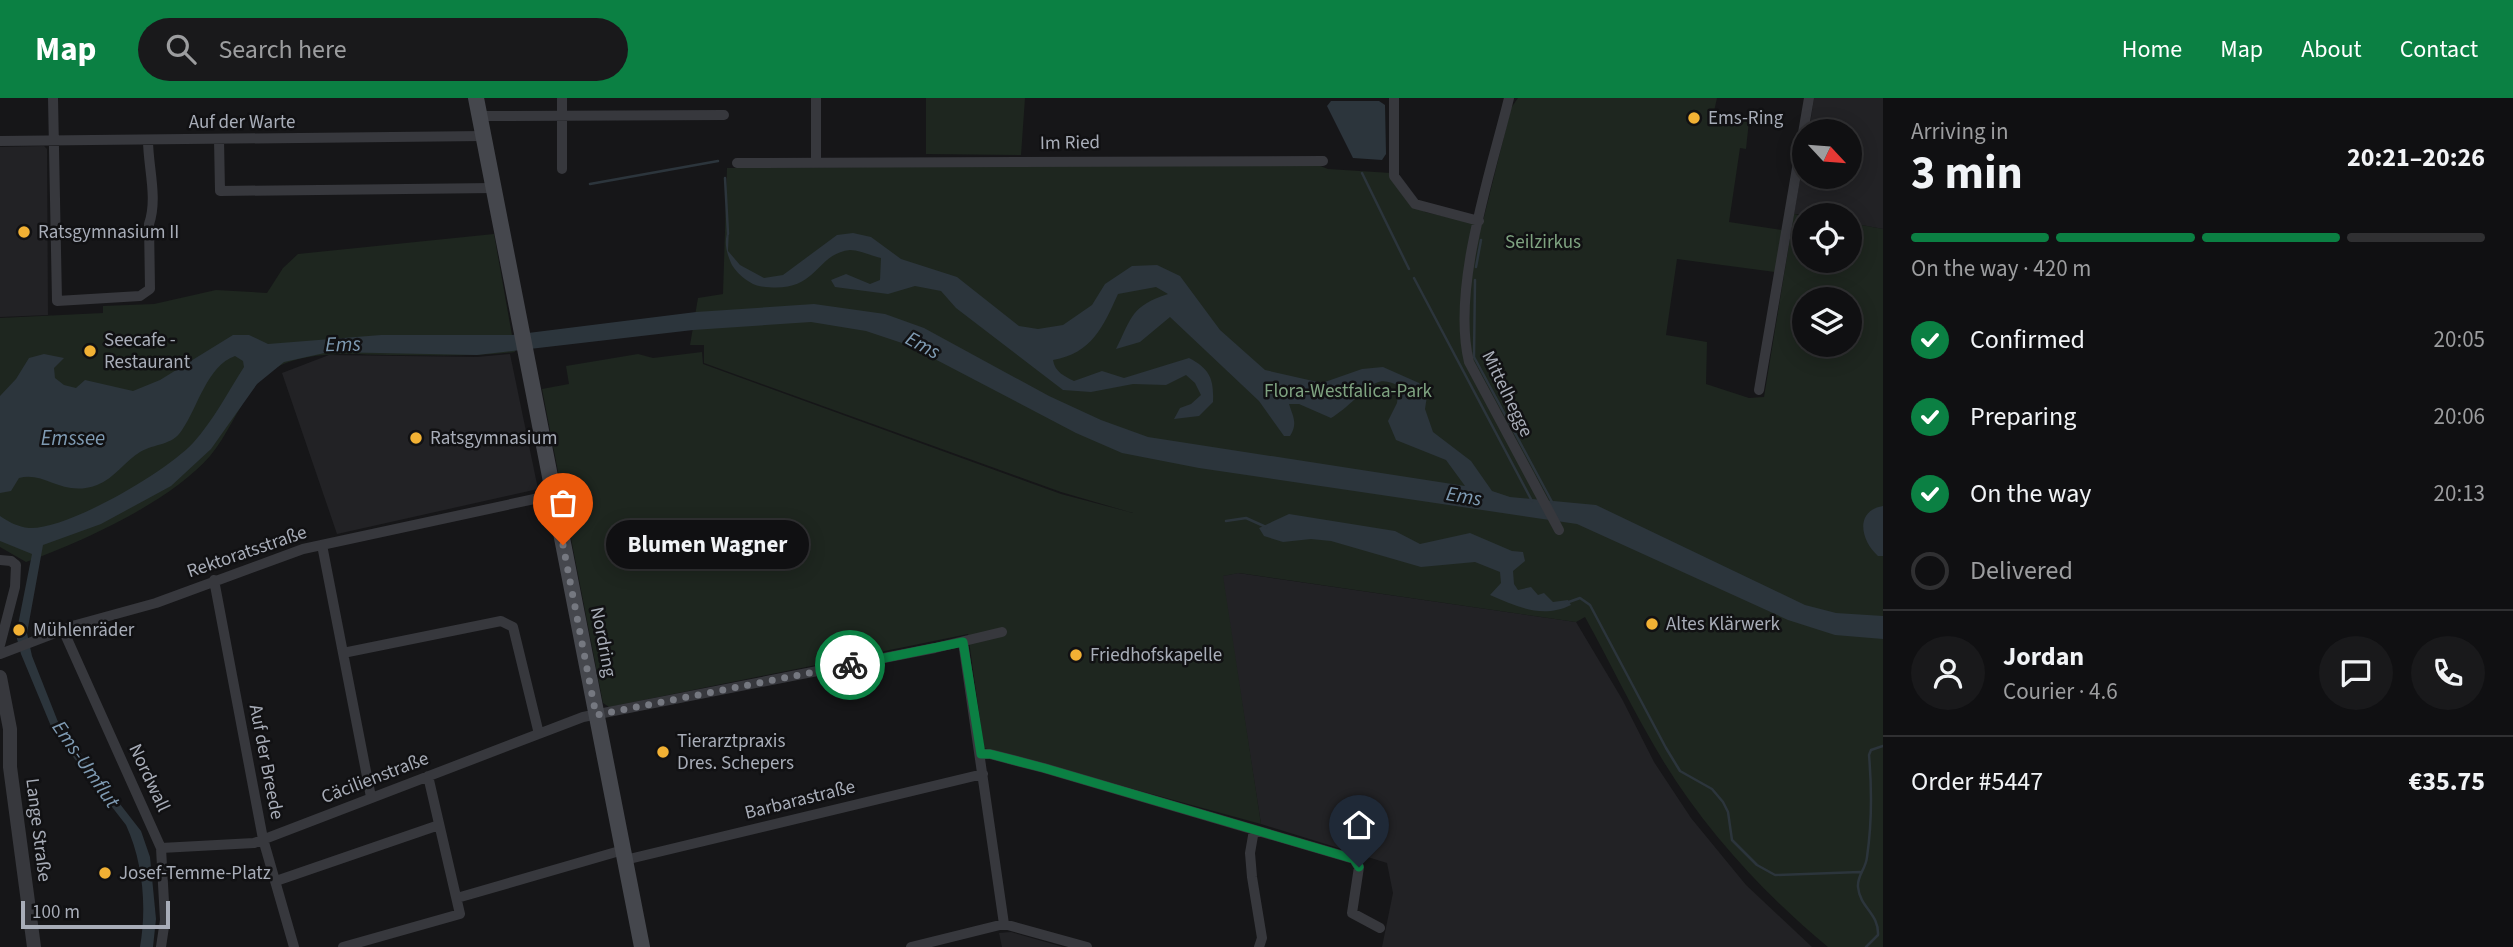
<!DOCTYPE html>
<html lang="en">
<head>
<meta charset="utf-8">
<style>
  :root { --surface:#101012; --page:#19191b; --text:#f1f3f6; --muted:#9c9d9f; --line:#303032; --accent:#0b8043 }
  body { margin:0; font-family:"Source Sans 3",sans-serif; background:var(--page); color:var(--text); height:100vh; display:flex; flex-direction:column; font-size:26px; white-space:nowrap }
  * { box-sizing:border-box; margin:0 }
  p { font-size:23px; color:var(--muted) }
  .icon { flex:none; width:38px; height:38px; fill:none; stroke:currentColor; stroke-width:2; stroke-linecap:round; stroke-linejoin:round }
  .map { position:relative; flex:1; overflow:hidden }
  .drawer { display:flex; flex-direction:column; background:var(--surface); width:630px }
  .drawer>* { flex:none }
  .needle { width:46px; rotate:116deg }
  .controls { position:absolute; left:1792px; top:21px; display:grid; gap:14px }
  .controls a { display:grid; place-items:center; width:70px; height:70px; border-radius:50%; background:var(--surface); box-shadow:0 4px 18px #0003,0 0 0 2px var(--line); font-size:35px }
  .scale { position:absolute; left:21px; bottom:18px; width:149px; box-sizing:border-box; padding-left:7px; border:4px solid #a8adb8; border-top:0; font-size:19px; line-height:24px; white-space:nowrap; color:#a8adb8; -webkit-text-stroke:5px #111113; paint-order:stroke }
  .pin { position:absolute; display:grid; place-items:center; width:60px; height:60px; color:#fff; margin:-72px -30px; border-radius:50% 50% 50% 0; rotate:-45deg; box-shadow:0 0 7px #0007 }
  .pin .icon { rotate:45deg }
  .courier { position:absolute; display:grid; place-items:center; width:70px; height:70px; margin:-35px; border:5px solid #0b8043; border-radius:50%; background:#fff; color:#222; box-shadow:0 2px 9px #0007 }
  .bubble { position:absolute; height:49px; border-radius:24px; background:var(--surface); box-shadow:0 4px 18px #0003,0 0 0 2px var(--line); font-size:23px; font-weight:700; line-height:49px; text-align:center }
  .headline em { font-style:normal; font-weight:700 }
  .headline div { display:flex; flex-direction:column-reverse }
  .headline { display:flex; align-items:center; justify-content:space-between; height:119px; padding:0 28px }
  h1 { font-size:46px; font-weight:700; line-height:52px }
  .bar { display:grid; grid-template-columns:repeat(4,1fr); gap:10px 7px; align-content:center; height:84px; padding:0 28px }
  .bar i { height:9px; border-radius:5px; background:var(--line) }
  .bar .active { background:var(--accent) }
  .bar p { grid-column:span 4 }
  .line { display:flex; align-items:center; gap:18px; padding:0 28px; border-top:2px solid var(--line) }
  .line div { flex:1 }
  .round { display:grid; place-items:center; flex:none; width:74px; height:74px; border-radius:37px; background:var(--page) }
  ol { padding:0 28px; list-style:none }
  li { display:flex; align-items:center; gap:21px; height:77px }
  li p { margin-inline-start:auto }
  li .icon { padding:7px; border-radius:50%; background:var(--accent); color:#fff; stroke-width:4 }
  li:last-child { color:var(--muted) }
  li i { width:38px; height:38px; border:4px solid var(--line); border-radius:50% }
  header { display:flex; align-items:center; gap:42px; box-sizing:border-box; height:98px; padding:0 35px; background:var(--accent); color:#fff }
  header strong { font-size:33px }
  nav { display:flex; gap:38px; margin-inline-start:auto; font-size:24px }
  .search { width:490px; height:63px; background:var(--page); display:flex; align-items:center; gap:18px; box-sizing:border-box; padding:0 24px; border-radius:38px; color:var(--muted); font-size:26px }
  main { display:flex; flex:1; min-height:0 }
  .map>svg:first-child { display:block }
  .built { fill:#222225 }
  .green { fill:#1e261f; fill-rule:evenodd }
  .water { fill:#2c353c }
  .lines { fill:none; stroke-linecap:round; stroke-linejoin:round }
  .stream { stroke:#2c353c; stroke-width:2.5 }
  .minor { stroke:#37383d; stroke-width:10 }
  .tertiary { stroke:#37383d; stroke-width:14 }
  .secondary { stroke:#45474d; stroke-width:16 }
  .done { stroke:#757880; stroke-width:7; stroke-dasharray:0 12.6 }
  .route { stroke:#0b8043; stroke-width:9 }
  .poi-dot { fill:#f2b134; stroke:#111113; stroke-width:2.5 }
  .labels { text-anchor:middle; dominant-baseline:central; stroke-width:5; stroke-linejoin:round; paint-order:stroke }
  .poi-label { font-size:19px; fill:#a8adb8; stroke:#111113; text-anchor:start }
  .street-label { font-size:19px; fill:#a8adb8; stroke:#111113 }
  .park-label { font-size:19px; fill:#7fa381; stroke:#111113 }
  .water-label { font-size:21px; font-style:italic; fill:#7f9bb3; stroke:#111113 }
</style>
</head>
<body>
<header>
<strong>Map</strong>
<div class="search"><svg class="icon" aria-label="search" viewBox="0 0 24 24"><circle cx="10" cy="10" r="6"/><path d="M15 15l6 6"/></svg>Search here</div>
<nav><a>Home</a><a>Map</a><a>About</a><a>Contact</a></nav>
</header>
<main>
<div class="map">
<svg width="1883" height="849" viewBox="0 0 1883 849">
  <rect width="100%" height="100%" fill="#161618"/>
  <path class="built" d="M1814,0h69v131l-33,-6v-8l-56,-1 10,-58v21h46v-46h-41z
    M44,48l3,3 1,166 -48,2v-170z
    M510,256l28,135 -201,45 -55,-161 47,-18 148,2z
    M1238,475l338,49 46,77 32,63 37,56 55,67 66,62h-430l11,-54 -6,-30 -126,-39 -39,-248z
    M1011,834l52,15h-61l-3,-14z"/>
  <path class="green" d="M926,0h99l-4,57 -95,-1z
    M1518,0h199l-4,18 36,5 -3,28 -6,-1 -11,74 53,8 -7,42 -98,-13 -11,76 41,7 -1,42 43,14 15,-1 30,-183 10,2v45h46v-38l33,6v718h-55c-64,-53 -123,-117 -166,-188 -28,-46 -51,-95 -77,-142l-9,5 -337,-49 -16,3 38,248 -277,-76 -16,-114 -359,73 -6,-4 -61,-314 27,-5 -3,-18 72,-12 15,4 49,-6 1,12 358,130 72,19 -72,-21 -357,-129v-18h-14l8,-47 25,-4 4,-126 588,-4 13,5 63,4 34,39 57,13 29,-117zM1804,201h46v46h-46z
    M494,136l21,118c-43,5 -85,3 -128,3 -33,-1 -69,-4 -101,8 -40,15 -51,64 -76,93 -40,46 -128,86 -184,106l-26,-15v-229l103,-5v-7l51,-2 62,-14 51,3 16,-25 15,-14z"/>
  <path class="water" d="M1331,3h48l6,4 1,49 -4,6 -29,-2 -26,-52z
    M729,129l-1,24 12,14 24,13 19,-3 54,-40 16,-2 18,4 30,22 56,18 62,49 19,3 25,-4 29,-20 13,-21 27,-18 25,-1 23,11 40,54 45,40 57,13 40,-14 21,-2 36,16 8,13 -2,13 8,23 38,29 21,30 18,6 86,8 209,100 31,8 47,3v23l-48,-4 -47,-15 -211,-96 -378,-56 -77,-15 -46,-20 -168,-88 -42,-14 -55,-9 -118,8 -216,25 -148,-3 -45,10 -27,22 -46,65 -40,37 -70,38 -58,21 -16,88 5,23 28,71 81,104 9,26 6,62 -3,28h-13c7,-40 3,-85 -14,-122l-73,-94 -32,-77 -5,-19 16,-81 -32,-13v-25c9,6 18,11 29,12 39,2 138,-57 164,-85 20,-22 35,-51 51,-76l-1,-6 -8,-5c-28,10 -37,51 -53,74 -10,16 -27,13 -42,22 -15,9 -25,26 -43,33 -35,13 -51,-14 -78,-7l-8,13 -11,2v-97l16,-17 13,-21 15,-4 20,4 -10,10 1,10 9,7 12,3 9,-8 48,11 27,-11 73,-45h16l19,9 113,-9h131l184,-23 118,-8 71,10 39,14 125,68 52,24 47,17 317,49 -19,-26 -50,-20 -8,-19 9,-18 2,-17c-7,-3 -15,-7 -23,-3 -12,5 -29,26 -45,35l-32,-14h-10c4,13 9,19 1,32h-6l-25,-35 -89,-84 -30,25 -24,7c16,-32 15,-43 52,-55l-12,-7 -38,7c-15,33 -26,59 -65,66 2,12 11,16 21,21l28,-10 22,7 65,-20c21,11 25,21 24,44l-14,14 -25,3 6,-11 11,-4 10,-9 -6,-12 -9,-8 -20,10 -33,-1 -42,8 -28,-2 -107,-82 -15,-17 -26,-5 -27,8 -53,-7 -4,-7 15,-6 24,10 10,-4 1,-22c-9,-2 -22,-8 -31,-8 -37,4 -31,46 -91,36 -10,-2 -24,-14 -28,-23 -6,-14 -7,-23 -2,-36z
    M1883,408v50h-5c-17,-15 -24,-45 5,-50z
    M1289,416l106,17 25,13 50,-11 42,18 11,1 2,9 -12,10 1,13 4,6 13,-3 7,8 6,-2 9,9 15,-2 3,5c-29,14 -53,2 -81,-10l11,-12 -1,-11 -25,-10 -54,5 -90,-26 -20,-2 -28,3 -19,-6 -5,-8z"/>
  <g class="lines">
    <path class="stream" d="M1362,75l47,96
      M725,80l3,56
      M590,86l128,-23
      M1476,169l5,-27
      M1414,180l118,223
      M1475,182l-1,77 78,145
      M1226,423l20,-3 20,9
      M1566,505l14,-5 10,7 76,143 14,23 32,18 11,13 5,10 4,28 25,25 18,10 85,-3
      M1866,849l12,-12c1,-22 -18,-27 -20,-48 -1,-12 8,-18 9,-30 5,-34 5,-67 2,-102l2,-5 12,-4"/>
    <path class="minor" d="M53,0l4,203 83,-5 10,-7 -1,-65c9,-26 -1,-57 -1,-84
      M562,0v71
      M816,0v65
      M1394,0v78l21,28 64,17
      M1509,0c-18,74 -58,190 -40,264l90,168
      M480,18l244,-1
      M219,41l1,52 274,-3
      M0,43l484,-5
      M737,65l586,-2
      M1759,292l50,-292
      M322,447l49,252
      M0,462l11,1 5,4 -1,22 -15,58
      M214,482l49,259 31,108
      M64,534l97,216 4,72 -4,27
      M963,544l41,282
      M343,555l158,-32 12,6 26,107
      M0,556l76,-29 80,-22 147,-54 250,-54
      M981,656h9l54,14 310,91 5,8 -7,46 28,15
      M1254,732l-4,23 2,24 10,61 -3,9
      M161,750l93,-5 329,-126 352,-69 67,-16
      M625,762l358,-86
      M276,783l163,-56
      M457,800l166,-48
      M343,849l117,-33 -32,-138
      M911,849l93,-23 83,23"/>
    <path class="tertiary" d="M0,579l10,52v38l24,180"/>
    <path class="secondary" d="M476,0l166,849"/>
  </g>
  <g class="lines">
    <path class="done" d="M563,447l33,170 254,-50"/>
    <path class="route" d="M850,567l113,-23 18,112h9l54,14 310,91 5,8"/>
  </g>
  <g class="poi-dot">
    <circle cx="1694" cy="20" r="7"/>
    <circle cx="24" cy="134" r="7"/>
    <circle cx="90" cy="253" r="7"/>
    <circle cx="416" cy="340" r="7"/>
    <circle cx="1652" cy="526" r="7"/>
    <circle cx="19" cy="532" r="7"/>
    <circle cx="1076" cy="557" r="7"/>
    <circle cx="663" cy="654" r="7"/>
    <circle cx="105" cy="775" r="7"/>
  </g>
  <g class="labels">
    <g class="poi-label">
      <text x="1708" y="20">Ems-Ring</text>
      <text x="38" y="134">Ratsgymnasium II</text>
      <text x="104" y="242">Seecafe -<tspan x="104" dy="22">Restaurant</tspan></text>
      <text x="430" y="340">Ratsgymnasium</text>
      <text x="1666" y="526">Altes Klärwerk</text>
      <text x="33" y="532">Mühlenräder</text>
      <text x="1090" y="557">Friedhofskapelle</text>
      <text x="677" y="643">Tierarztpraxis<tspan x="677" dy="22">Dres. Schepers</tspan></text>
      <text x="119" y="775">Josef-Temme-Platz</text>
    </g>
    <g class="street-label">
      <text x="242" y="24">Auf der Warte</text>
      <text transform="translate(1070 45) rotate(-1)">Im Ried</text>
      <text transform="translate(1507 296) rotate(64)">Mittelhegge</text>
      <text transform="translate(247 454) rotate(-19)">Rektoratsstraße</text>
      <text transform="translate(603 544) rotate(79)">Nordring</text>
      <text transform="translate(266 664) rotate(79)">Auf der Breede</text>
      <text transform="translate(149 680) rotate(65)">Nordwall</text>
      <text transform="translate(375 680) rotate(-21)">Cäcilienstraße</text>
      <text transform="translate(800 702) rotate(-14)">Barbarastraße</text>
      <text transform="translate(38 732) rotate(83)">Lange Straße</text>
    </g>
    <g class="park-label">
      <text x="1543" y="144">Seilzirkus</text>
      <text x="1348" y="293">Flora-Westfalica-Park</text>
    </g>
    <g class="water-label">
      <text transform="translate(343 246) rotate(-1)">Ems</text>
      <text transform="translate(923 247) rotate(28)">Ems</text>
      <text x="73" y="340">Emssee</text>
      <text transform="translate(1464 398) rotate(9)">Ems</text>
      <text transform="translate(86 666) rotate(55)">Ems-Umflut</text>
    </g>
  </g>
</svg>
<div class="controls">
<a><svg class="needle" viewBox="-14 -14 28 28"><path d="M0-13l5 13h-10z" fill="#e53935"/><path d="M0 13l5-13h-10z" fill="#9c9d9f"/></svg></a>
<a><svg class="icon" aria-label="locate" viewBox="0 0 24 24"><circle cx="12" cy="12" r="6"/><path d="M12 2v4M12 18v4M2 12h4M18 12h4"/></svg></a>
<a><svg class="icon" aria-label="layers" viewBox="0 0 24 24"><path d="M12 4l9 5-9 5-9-5zM3 14l9 5 9-5"/></svg></a>
</div>
<div class="scale">100 m</div>
<div class="pin" style="left:563px;top:447px;background:#ea580c"><svg class="icon" aria-label="bag" viewBox="0 0 24 24"><path d="M5 8h14l-1 12H6zM9 8a3 3 0 0 1 6 0"/></svg></div>
<div class="pin" style="left:1359px;top:769px;background:#1f2937"><svg class="icon" aria-label="home" viewBox="0 0 24 24"><path d="M3 11l9-7 9 7M6 9v11h12V9"/></svg></div>
<div class="courier" style="left:850px;top:567px"><svg class="icon" aria-label="bike" viewBox="0 0 24 24"><circle cx="6" cy="16" r="4"/><circle cx="18" cy="16" r="4"/><path d="M6 16l4-8h5l3 8M10 8l3 8H6M13 5h3"/></svg></div>
<div class="bubble" style="left:606px;top:422px;width:203px">Blumen Wagner</div>
</div>
<section class="drawer">
<div class="headline"><div><h1>3 min</h1><p>Arriving in</p></div><em>20:21–20:26</em></div>
<div class="bar"><i class="active"></i><i class="active"></i><i class="active"></i><i></i><p>On the way · 420 m</p></div>
<ol>
<li><svg class="icon" aria-label="check" viewBox="0 0 24 24"><path d="M5 12l5 5 9-10"/></svg>Confirmed<p>20:05</p></li>
<li><svg class="icon" aria-label="check" viewBox="0 0 24 24"><path d="M5 12l5 5 9-10"/></svg>Preparing<p>20:06</p></li>
<li><svg class="icon" aria-label="check" viewBox="0 0 24 24"><path d="M5 12l5 5 9-10"/></svg>On the way<p>20:13</p></li>
<li><i></i>Delivered</li>
</ol>
<div class="line" style="height:126px"><a class="round"><svg class="icon" aria-label="person" viewBox="0 0 24 24"><circle cx="12" cy="8" r="4"/><path d="M4 21q1-7 8-7t8 7"/></svg></a><div><b>Jordan</b><p>Courier · 4.6</p></div><a class="round"><svg class="icon" aria-label="chat" viewBox="0 0 24 24"><path d="M4 5h16v11H9l-5 4z"/></svg></a><a class="round"><svg class="icon" aria-label="phone" viewBox="0 0 24 24"><path d="M5 4h4l2 5-3 2q2 4 5 5l2-3 5 2v4C11 20 4 13 5 4z"/></svg></a></div>
<div class="line" style="height:91px"><div>Order #5447</div><b>€35.75</b></div>
</section>
</main>
</body>
</html>
